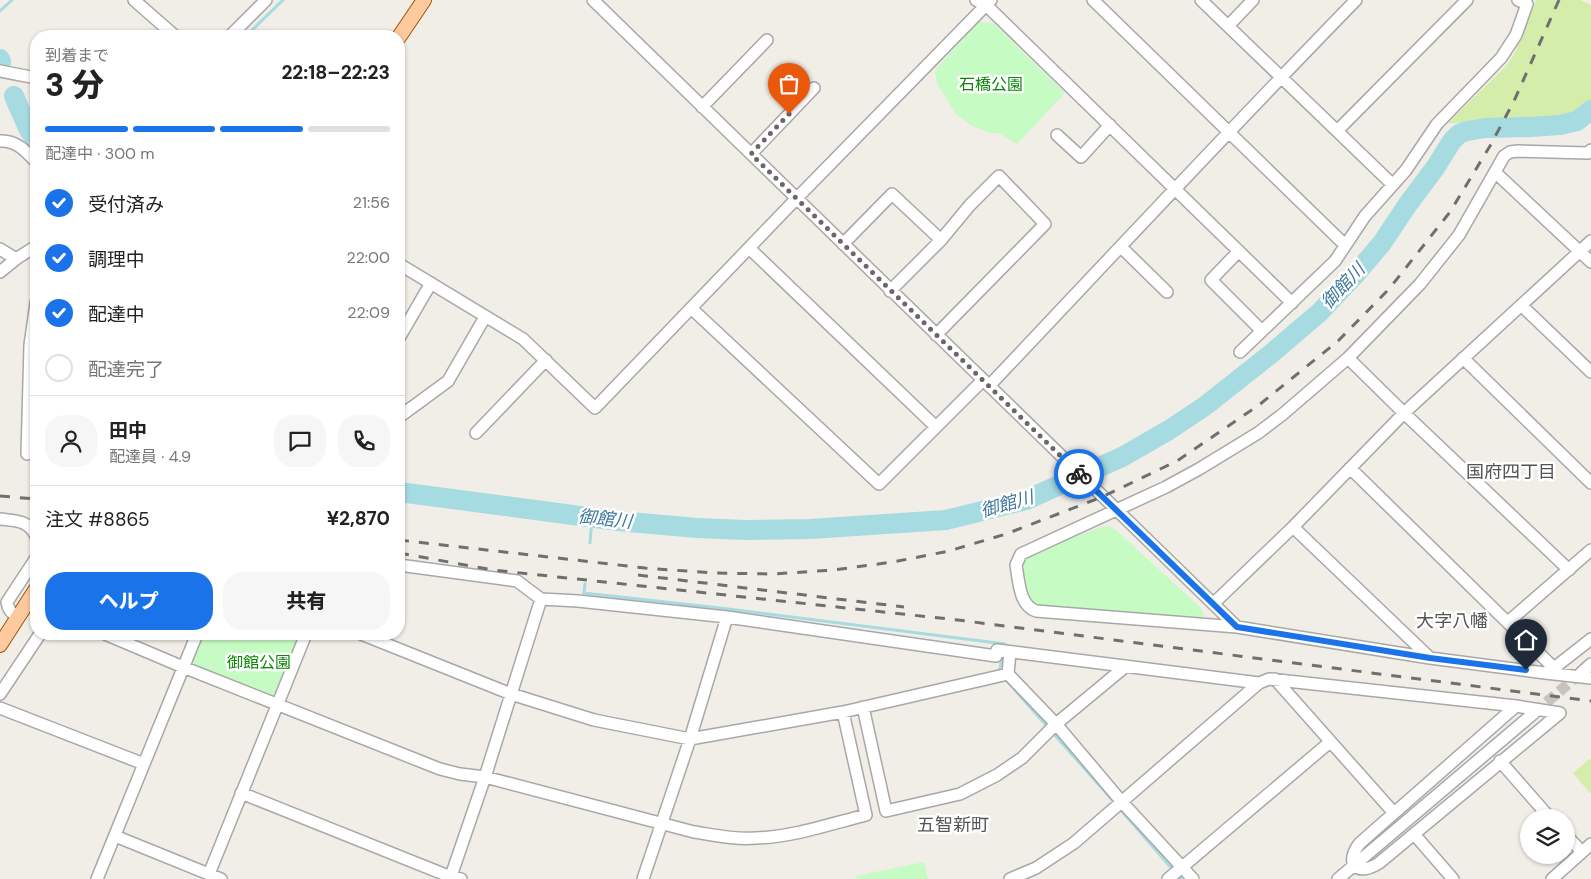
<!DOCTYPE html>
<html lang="ja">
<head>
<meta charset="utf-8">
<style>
  :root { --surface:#fff; --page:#f6f6f6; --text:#222; --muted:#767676; --line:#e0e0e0; --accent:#1a73e8 }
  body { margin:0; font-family:"DM Sans","Noto Sans JP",sans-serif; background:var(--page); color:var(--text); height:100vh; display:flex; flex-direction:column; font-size:19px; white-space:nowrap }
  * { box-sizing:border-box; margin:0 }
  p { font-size:16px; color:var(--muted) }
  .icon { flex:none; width:28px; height:28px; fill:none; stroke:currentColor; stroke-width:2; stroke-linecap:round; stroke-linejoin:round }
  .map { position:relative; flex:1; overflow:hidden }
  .sheet { position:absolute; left:30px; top:30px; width:375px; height:610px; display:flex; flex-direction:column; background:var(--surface); border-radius:20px; box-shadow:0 1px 4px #0004 }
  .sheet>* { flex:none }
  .tools { position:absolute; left:1520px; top:809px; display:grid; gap:10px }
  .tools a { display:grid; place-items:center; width:55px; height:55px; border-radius:50%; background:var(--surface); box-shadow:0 1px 4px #0004; font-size:25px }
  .pin { position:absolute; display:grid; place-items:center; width:42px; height:42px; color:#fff; margin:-51px -21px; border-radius:50% 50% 50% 0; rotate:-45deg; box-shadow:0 0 5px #0007 }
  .pin .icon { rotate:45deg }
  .courier { position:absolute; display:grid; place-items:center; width:50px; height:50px; margin:-25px; border:4px solid #1a73e8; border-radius:50%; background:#fff; color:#222; box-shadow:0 1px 6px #0007 }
  .summary em { font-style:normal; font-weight:800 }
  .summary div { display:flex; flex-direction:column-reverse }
  .summary { display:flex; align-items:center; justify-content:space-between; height:85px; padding:0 15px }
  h1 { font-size:32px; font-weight:800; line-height:38px }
  .bar { display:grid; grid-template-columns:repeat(4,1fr); gap:8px 5px; align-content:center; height:60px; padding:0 15px }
  .bar i { height:6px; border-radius:4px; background:var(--line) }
  .bar .selected { background:var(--accent) }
  .bar p { grid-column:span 4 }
  .line { display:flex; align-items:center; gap:12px; padding:0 15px; border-top:1px solid var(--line) }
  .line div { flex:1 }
  .round { display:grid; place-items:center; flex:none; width:52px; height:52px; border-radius:20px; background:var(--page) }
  ol { padding:0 15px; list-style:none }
  li { display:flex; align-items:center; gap:15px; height:55px }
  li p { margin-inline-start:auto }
  li .icon { padding:5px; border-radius:50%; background:var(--accent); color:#fff; stroke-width:4 }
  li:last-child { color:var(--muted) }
  li i { width:28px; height:28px; border:2px solid var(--line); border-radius:50% }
  .action { display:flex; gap:10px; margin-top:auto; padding:10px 15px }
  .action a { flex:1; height:58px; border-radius:20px; background:var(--accent); color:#fff; font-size:20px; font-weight:800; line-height:58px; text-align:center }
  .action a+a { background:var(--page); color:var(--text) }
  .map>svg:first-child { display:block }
  .grass { fill:#d4edab }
  .park { fill:#c6fcc3 }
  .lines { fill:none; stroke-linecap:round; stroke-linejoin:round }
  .stream { stroke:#a5dbe1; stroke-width:3 }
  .river { stroke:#a5dbe1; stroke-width:20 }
  .minor-tunnel { stroke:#c7c4bf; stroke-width:11; stroke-dasharray:11 5.5; stroke-linecap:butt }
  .minor-casing { stroke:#a8a8a8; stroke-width:14 }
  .major-casing { stroke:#9d5500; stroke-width:16 }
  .minor { stroke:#fff; stroke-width:11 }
  .major { stroke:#ffc99e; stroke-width:14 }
  .rail { stroke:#6f6f6f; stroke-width:3; stroke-dasharray:10 10; stroke-linecap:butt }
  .done { stroke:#6a6866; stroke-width:5; stroke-dasharray:0 9 }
  .route { stroke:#1a73e8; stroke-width:6 }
  .labels { text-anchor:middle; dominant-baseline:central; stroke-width:5; stroke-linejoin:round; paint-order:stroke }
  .park-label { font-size:16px; fill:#0c8706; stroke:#fff }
  .water-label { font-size:18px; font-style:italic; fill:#3f7a9e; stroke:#fff }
  .neighbourhood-label { font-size:18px; fill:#545454; stroke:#fff }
</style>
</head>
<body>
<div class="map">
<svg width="1591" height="879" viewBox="0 0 1591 879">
  <rect width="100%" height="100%" fill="#f1ede7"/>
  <path class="grass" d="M1536,0h44l11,5v95l-14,13 -24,7 -81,4 -24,-1 58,-57 8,-11z
    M1591,758v36l-18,-21z"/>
  <path class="park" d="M979,22l14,1 72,70 -48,51 -19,-11h-8l-18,-7 -16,-12 -19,-30 -2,-14z
    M1109,526l8,5 83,76 4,8 -1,4 -164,-12 -9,-6c-5,-15 -13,-31 -4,-45l75,-29z
    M204,634h96l-26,64 -82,-34z
    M924,862l4,17h-72l-1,-3z"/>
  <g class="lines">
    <path class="stream" d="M0,11l12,-11
      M246,36l37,-36
      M590,543l2,-25
      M585,584l-1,9 136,15 285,36 -1,4
      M999,672l4,-18
      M1007,681l108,122
      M1119,808l62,71"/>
    <path class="river" d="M0,59l1,3
      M14,96l14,32 8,13
      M399,492l219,29 79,7 49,2 64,-1 136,-9 80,-20 96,-43 47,-27 36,-24 67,-53 48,-41 34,-36 28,-33 26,-39 27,-36 17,-27 7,-7 8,-3 18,-3 45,-1 30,-2 17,-4 14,-11"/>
    <path class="minor-tunnel" d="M1534,713l47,-40"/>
    <g class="minor-casing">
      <path id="minor" d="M134,0l41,36
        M593,0l644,627 193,31 115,15 9,-5
        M976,0l10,5 306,298
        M1093,0l252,245
        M1201,0l192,185
        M1228,26l25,-26
        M230,36l36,-36
        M0,71l36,7
        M702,107l65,-67
        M1337,131l130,-131
        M1057,135l24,22 29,-32
        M0,141c16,-1 26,10 36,21
        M751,154l63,-66
        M1496,173l95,89
        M843,244l49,-50 49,46
        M1121,247l46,45
        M749,248l186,178
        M0,249l16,10
        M1239,251l-28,29 51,51
        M399,264l124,75 72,69 201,-209 195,-199
        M0,272l16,-13 20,-13
        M890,291l51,-51 29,-35 29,-29 46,48 -109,111
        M1521,305l70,67
        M691,308l188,176 104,-104
        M399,338l32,-55
        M1240,352l95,-91 30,-45 41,-46 31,-46 64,-66 15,-23 11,-31 -9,-4
        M1348,358l56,55 165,157
        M1463,358l128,125
        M989,386c122,-129 243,-259 367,-386
        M399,417l49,-36 37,-64
        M476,433l70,-73
        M27,454l3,-109 6,-42
        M1350,468l204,200 37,-29
        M0,519c17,2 28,1 36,17
        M1293,527l137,131
        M399,565l118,16 24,18 37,2 149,16 269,39 1,-6 262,33
        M1213,604l80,-77 111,-114 187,-172
        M18,618c-6,-5 -10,-8 -11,-16l29,-44
        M1508,622l83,-72
        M1237,627l-201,-16c-17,-6 -17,-30 -20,-46l5,-11 145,-67 33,-18 59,-36 25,-19 65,-56 72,-74 39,-49 45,-79 6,-4 8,-1 70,2 3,-3
        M105,634l78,33 257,102 20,5 25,3 209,55c20,3 41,8 62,6 37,-1 74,-14 110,-23l-23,-103
        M361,634l150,60 83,26 96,19 153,-27 165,-38
        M1010,652l-2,22 48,50 65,77 72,78
        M1545,673l46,5
        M1581,673l10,-9
        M1275,679l119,134
        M0,694l40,-60
        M863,707l23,104 74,-17 37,-19 25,-17 34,-34 70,-58
        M0,708l144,56
        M1500,761l50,57
        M241,793l210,84 10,2
        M1414,834l39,45
        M1566,835l16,17
        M115,836l106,43
        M209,874l97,-240
        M97,879l100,-245
        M450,879l35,-102 56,-178
        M643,879l47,-140 37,-122
        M1010,879l26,-11 38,-25 185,-160 10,-4 247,27 44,7 -181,150c-21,14 -36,1 -19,-20l156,-137
        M1168,879l162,-137
        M1338,879l196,-166
        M1552,879l39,-35"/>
    </g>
    <g class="major-casing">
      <path id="major" d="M399,37l25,-37
        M0,645l36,-56"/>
    </g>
    <use href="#minor" class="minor"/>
    <use href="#major" class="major"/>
    <path class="rail" d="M0,496l36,3
      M399,540l246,28 68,5 60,1 60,-4 60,-8 56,-11 57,-17 96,-37 75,-36 82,-56 79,-64 51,-52 61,-77 40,-66 24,-45 45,-101
      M399,553l94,17 465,50 633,81
      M638,575l266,32"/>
  </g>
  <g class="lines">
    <path class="done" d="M789,114l-38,40 328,320"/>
    <path class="route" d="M1079,474l158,153 193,31 96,12"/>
  </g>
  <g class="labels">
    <g class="park-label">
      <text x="991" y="84">石橋公園</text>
      <text x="259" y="662">御館公園</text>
    </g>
    <g class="water-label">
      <text transform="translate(1343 286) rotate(-47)">御館川</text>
      <text transform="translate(1007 504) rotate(-16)">御館川</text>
      <text transform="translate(605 519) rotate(6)">御館川</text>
    </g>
    <g class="neighbourhood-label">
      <text x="1511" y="472">国府四丁目</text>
      <text x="1452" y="621">大字八幡</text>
      <text x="953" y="825">五智新町</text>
    </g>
  </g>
</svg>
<div class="tools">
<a><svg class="icon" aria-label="layers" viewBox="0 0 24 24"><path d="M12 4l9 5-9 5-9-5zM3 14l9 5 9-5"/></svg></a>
</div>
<div class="pin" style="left:789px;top:114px;background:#ea580c"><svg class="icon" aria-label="bag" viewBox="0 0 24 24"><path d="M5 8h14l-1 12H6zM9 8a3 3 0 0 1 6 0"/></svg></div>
<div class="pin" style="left:1526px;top:670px;background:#1f2937"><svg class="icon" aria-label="home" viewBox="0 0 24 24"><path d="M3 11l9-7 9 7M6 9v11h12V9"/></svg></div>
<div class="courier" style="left:1079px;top:474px"><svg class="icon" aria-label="bike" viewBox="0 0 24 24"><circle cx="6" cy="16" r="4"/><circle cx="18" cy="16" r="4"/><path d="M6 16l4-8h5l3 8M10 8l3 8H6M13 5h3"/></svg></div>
<section class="sheet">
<div class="summary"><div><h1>3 分</h1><p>到着まで</p></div><em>22:18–22:23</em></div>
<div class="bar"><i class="selected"></i><i class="selected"></i><i class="selected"></i><i></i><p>配達中 · 300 m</p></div>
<ol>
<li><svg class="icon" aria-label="check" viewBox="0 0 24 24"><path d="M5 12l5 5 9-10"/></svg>受付済み<p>21:56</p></li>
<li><svg class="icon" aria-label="check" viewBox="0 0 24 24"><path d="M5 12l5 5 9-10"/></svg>調理中<p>22:00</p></li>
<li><svg class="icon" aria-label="check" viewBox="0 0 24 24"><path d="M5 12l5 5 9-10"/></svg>配達中<p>22:09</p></li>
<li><i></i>配達完了</li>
</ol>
<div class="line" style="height:90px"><a class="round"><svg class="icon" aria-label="person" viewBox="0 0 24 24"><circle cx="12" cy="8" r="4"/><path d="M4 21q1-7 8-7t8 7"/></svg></a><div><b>田中</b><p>配達員 · 4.9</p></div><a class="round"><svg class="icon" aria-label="chat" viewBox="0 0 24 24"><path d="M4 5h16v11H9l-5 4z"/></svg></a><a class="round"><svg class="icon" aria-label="phone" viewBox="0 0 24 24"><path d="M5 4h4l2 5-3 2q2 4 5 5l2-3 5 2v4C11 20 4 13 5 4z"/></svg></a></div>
<div class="line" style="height:65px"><div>注文 #8865</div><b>¥2,870</b></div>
<div class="action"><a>ヘルプ</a><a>共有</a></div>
</section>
</div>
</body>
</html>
